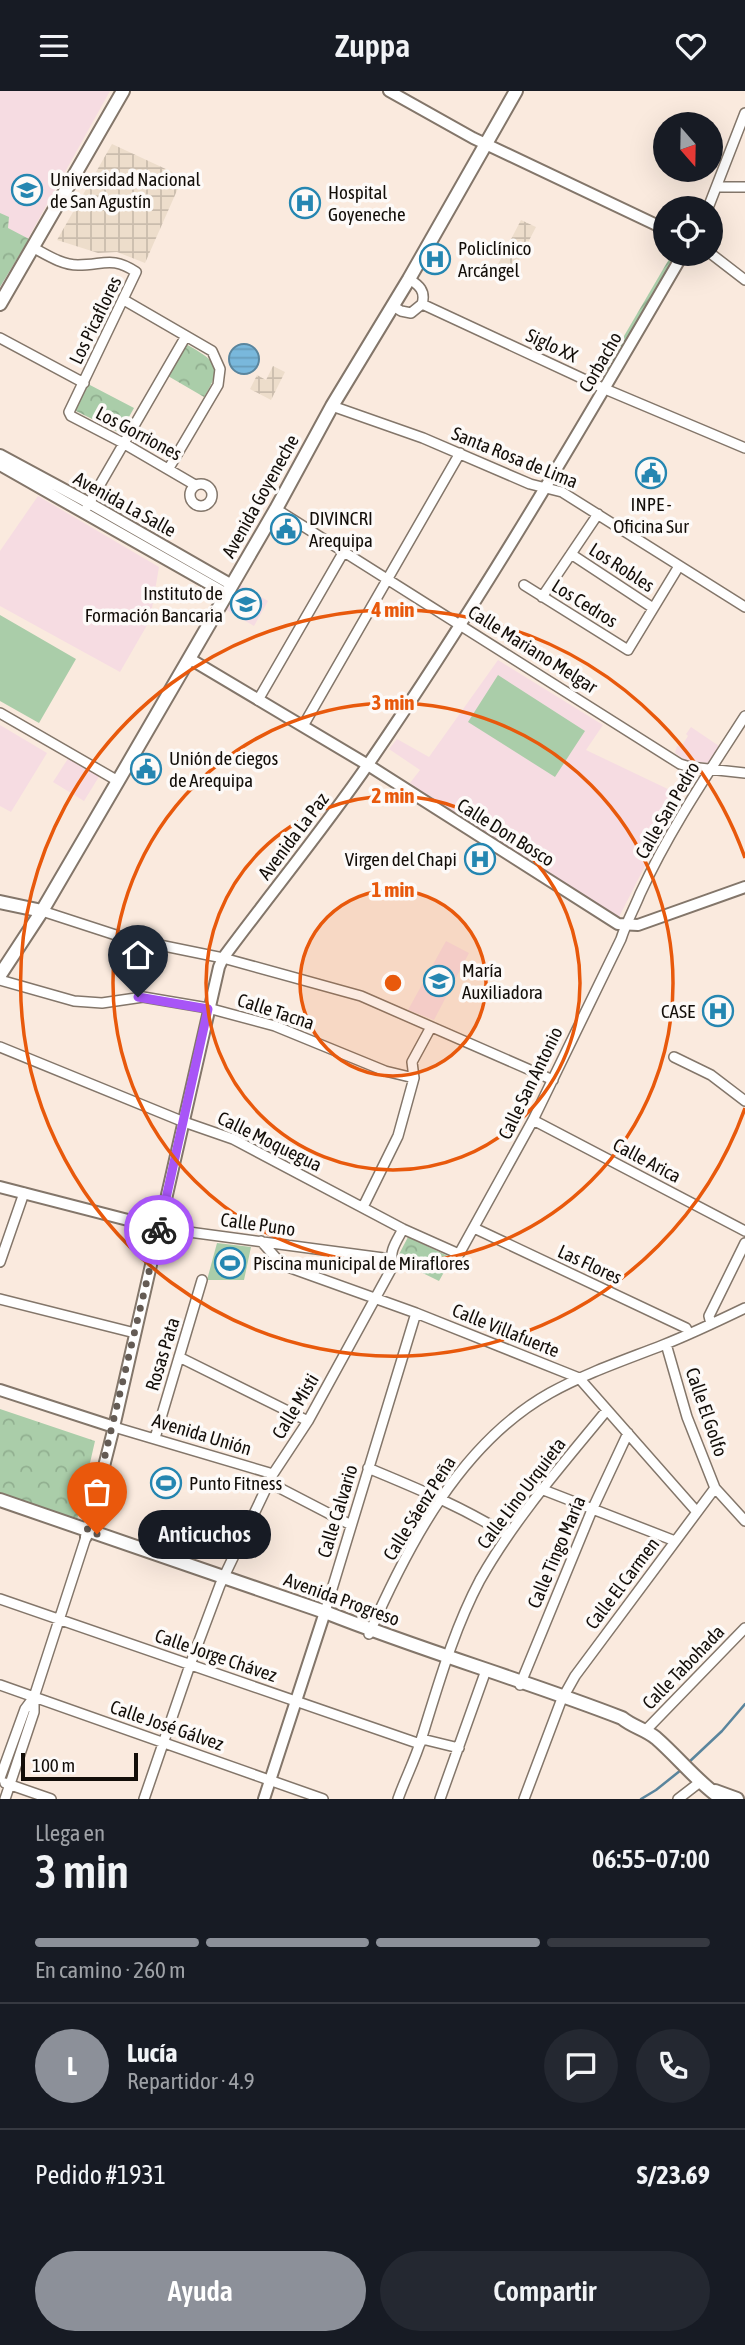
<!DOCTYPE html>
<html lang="es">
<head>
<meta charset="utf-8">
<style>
  :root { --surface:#171b24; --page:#242831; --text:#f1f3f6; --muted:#9ea1a6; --line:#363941; --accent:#8c9099 }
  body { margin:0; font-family:"Asap Condensed",sans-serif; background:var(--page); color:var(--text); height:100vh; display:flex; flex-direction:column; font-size:26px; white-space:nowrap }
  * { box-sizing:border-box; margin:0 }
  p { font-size:23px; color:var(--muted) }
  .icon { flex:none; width:38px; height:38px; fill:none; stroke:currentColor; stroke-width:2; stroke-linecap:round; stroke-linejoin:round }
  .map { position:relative; height:1708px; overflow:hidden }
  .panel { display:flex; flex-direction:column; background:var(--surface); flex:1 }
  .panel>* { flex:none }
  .needle { width:46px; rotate:160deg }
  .tools { position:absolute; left:653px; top:21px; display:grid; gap:14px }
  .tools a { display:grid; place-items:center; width:70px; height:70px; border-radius:50%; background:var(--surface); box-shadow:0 7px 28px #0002; font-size:35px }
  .scale { position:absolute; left:21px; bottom:18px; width:117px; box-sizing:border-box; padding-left:7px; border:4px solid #130e09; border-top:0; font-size:19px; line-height:24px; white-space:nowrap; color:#130e09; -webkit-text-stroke:5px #fdfaf8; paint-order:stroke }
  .pin { position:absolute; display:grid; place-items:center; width:60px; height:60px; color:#fff; margin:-72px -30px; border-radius:50% 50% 50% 0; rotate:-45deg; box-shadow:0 0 7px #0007 }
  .pin .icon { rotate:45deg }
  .courier { position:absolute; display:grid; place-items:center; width:70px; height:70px; margin:-35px; border:5px solid #a855f7; border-radius:50%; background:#fff; color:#222; box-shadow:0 2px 9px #0007 }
  .bubble { position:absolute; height:49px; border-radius:24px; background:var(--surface); box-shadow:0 7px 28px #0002; font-size:23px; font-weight:600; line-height:49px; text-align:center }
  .head em { font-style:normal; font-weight:600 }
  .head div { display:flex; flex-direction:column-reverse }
  .head { display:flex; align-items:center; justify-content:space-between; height:119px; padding:0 35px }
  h1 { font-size:46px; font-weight:600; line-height:52px }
  .bar { display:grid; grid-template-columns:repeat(4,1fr); gap:10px 7px; align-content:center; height:84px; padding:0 35px }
  .bar i { height:9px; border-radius:5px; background:var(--line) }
  .bar .on { background:var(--accent) }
  .bar p { grid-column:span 4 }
  .line { display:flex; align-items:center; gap:18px; padding:0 35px; border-top:2px solid var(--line) }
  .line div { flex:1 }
  .round { display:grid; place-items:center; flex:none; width:74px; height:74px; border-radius:37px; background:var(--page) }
  .primary-button { display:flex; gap:14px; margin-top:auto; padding:14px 35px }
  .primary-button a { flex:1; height:80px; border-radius:42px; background:var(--accent); color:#fff; font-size:28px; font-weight:600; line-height:80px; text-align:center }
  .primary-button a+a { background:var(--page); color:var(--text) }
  header { display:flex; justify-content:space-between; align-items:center; height:91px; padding:0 35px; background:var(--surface); font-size:32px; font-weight:600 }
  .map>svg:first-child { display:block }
  .industrial { fill:url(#industrial-grid) }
  .education { fill:#f6dce2 }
  .park { fill:url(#park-crowns) }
  .garden { fill:url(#garden-furrows) }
  .pitch { fill:#aacda9 }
  .water { fill:url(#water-rules); stroke:#5a859d; stroke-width:2 }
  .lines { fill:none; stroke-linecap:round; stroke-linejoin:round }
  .stream { stroke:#5a859d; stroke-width:2.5 }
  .minor-casing { stroke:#83766a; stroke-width:12 }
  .tertiary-casing { stroke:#83766a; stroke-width:14 }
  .secondary-casing { stroke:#83766a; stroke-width:16 }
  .minor { stroke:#fff; stroke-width:9 }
  .tertiary { stroke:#fff; stroke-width:10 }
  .secondary { stroke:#fff; stroke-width:12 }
  .done { stroke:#645b54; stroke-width:7; stroke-dasharray:0 12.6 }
  .route { stroke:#a855f7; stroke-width:9 }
  .ring { fill:none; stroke:#e8590c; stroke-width:3.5 }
  .labels { text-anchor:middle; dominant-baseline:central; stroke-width:7; stroke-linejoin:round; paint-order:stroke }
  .poi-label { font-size:19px; fill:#130e09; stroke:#fdfaf8; text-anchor:start }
  .street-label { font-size:19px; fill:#130e09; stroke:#fdfaf8 }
  .centre { fill:#e8590c; stroke:#fdfaf8; stroke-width:3.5 }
  .ring-label { font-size:21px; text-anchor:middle; font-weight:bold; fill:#e8590c; stroke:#fdfaf8; stroke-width:7; stroke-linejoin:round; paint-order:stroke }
</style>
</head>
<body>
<header><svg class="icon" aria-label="menu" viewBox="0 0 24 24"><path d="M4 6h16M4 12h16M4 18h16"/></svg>Zuppa<svg class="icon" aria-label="heart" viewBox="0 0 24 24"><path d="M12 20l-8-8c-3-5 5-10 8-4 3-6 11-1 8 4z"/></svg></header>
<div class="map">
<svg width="745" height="1708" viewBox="0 0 745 1708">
  <defs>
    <pattern id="industrial-grid" width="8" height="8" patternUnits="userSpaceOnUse" patternTransform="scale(1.75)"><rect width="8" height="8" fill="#edddcb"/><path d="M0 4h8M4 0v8" fill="none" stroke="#cabcad"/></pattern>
    <pattern id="park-crowns" width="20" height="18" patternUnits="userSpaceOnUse" patternTransform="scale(1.75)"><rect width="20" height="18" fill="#aacda9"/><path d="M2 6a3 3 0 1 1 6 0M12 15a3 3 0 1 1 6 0" fill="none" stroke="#91af90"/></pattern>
    <pattern id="garden-furrows" width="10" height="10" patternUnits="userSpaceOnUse" patternTransform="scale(1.75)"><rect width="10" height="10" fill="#aacda9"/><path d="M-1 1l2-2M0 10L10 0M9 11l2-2" fill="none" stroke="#91af90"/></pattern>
    <pattern id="water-rules" width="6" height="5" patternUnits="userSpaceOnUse" patternTransform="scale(1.75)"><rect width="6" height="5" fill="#79b8dc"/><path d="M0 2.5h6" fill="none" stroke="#689dbb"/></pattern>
  </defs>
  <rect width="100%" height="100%" fill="#faeade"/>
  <path class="industrial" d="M112,53l71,33 -38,86 -28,-11 -19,1 -41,-13z
    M521,129l15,7 -29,56 -15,-7z
    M273,275l12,6 -14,28 -21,-11 7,-14 9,5z"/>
  <path class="education" d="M0,0h110l-110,198z
    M38,405l121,71 -9,53 -30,52 -120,-66v-55z
    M237,492l31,18 -14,25 -31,-18z
    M498,569l105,65 -17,25 88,42 -5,8 7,5 -58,114 -72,-43 -136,-93 10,-13 -31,-21 8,-10 32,18z
    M0,634l47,28 -36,59 -11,-6z
    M691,636l28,19 -11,17 -21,-2 -12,-8 2,-7 4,1 7,-11 -2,-2z
    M69,666l31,18 -16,26 -31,-19z
    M446,850l23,12 -35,67 -26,-10z"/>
  <path class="park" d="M0,122l9,4 -1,11 21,11 -29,48z
    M186,253c29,17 38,21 18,53l-36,-21z
    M88,293l46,24 -14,25 -46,-23z
    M408,1146l44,21 -13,23 -43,-21z
    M0,1318l95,32 -18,79 -77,-27z"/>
  <path class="garden" d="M672,163h7l-72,122 -7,1z"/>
  <path class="pitch" d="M0,524l76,44 -37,64 -39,-22z
    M498,584l87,56 -30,46 -87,-55z
    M217,1152l34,4 -7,33h-37z"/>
  <path class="water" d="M229 268a15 15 0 1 1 30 0a15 15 0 1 1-30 0Z"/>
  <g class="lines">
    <path class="stream" d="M688,1672l34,-32 23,-27
      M641,1708l15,-9 25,-20"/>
    <g class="minor-casing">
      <path id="minor" d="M717,96h28
        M708,117l37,-95
        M32,156c15,8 30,18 46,18 26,0 34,-9 58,7l-67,140 2,4 52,27 72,42
        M710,162l35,27
        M124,209l88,51 8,18 -2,16 -49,83
        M422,213l183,85 140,59
        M393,215l8,5 10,2 11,-9c4,-13 -3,-19 -13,-25
        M0,247l84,45
        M332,315l91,32 107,46 32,8 183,115
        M190 404a11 11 0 1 1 22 0a11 11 0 1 1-22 0Z
        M87,416l99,-171
        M276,418l404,255 10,3 55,6
        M571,463l82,54
        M524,494l104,65 51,-84
        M542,506l56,-83
        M258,609l85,-147
        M0,622l118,68
        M303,635l157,-273
        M42,820l83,27 98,20 138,38 192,84
        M0,889l74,21 28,2 41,-6 65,11 67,18 110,45 29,7
        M0,956l184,75 49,17 170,90 56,25 74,-134 88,-181c5,-16 13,-30 19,-45 30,-65 67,-119 105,-178
        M674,966l37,18 34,26
        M533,1029l212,111
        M363,1116l35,-71 16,-58 -2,-16 19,-35
        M159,1137l232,31
        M474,1137l212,100 3,6
        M261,1150l16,18 11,8 128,46 163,65 118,134
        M0,1171l24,-69
        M0,1208l135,34
        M711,1233l-2,-8 36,-73
        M666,1253l21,73 28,71 30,33
        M179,1266l129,64
        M114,1336l159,47
        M155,1347l47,-158
        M368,1377c48,20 95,39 139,67
        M270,1392l81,42
        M541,1398l134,52
        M0,1508l420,145
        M325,1521l91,-299
        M369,1543c40,-91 92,-191 181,-241 36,-20 75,-33 113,-48 28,-11 55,-24 82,-37
        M0,1594l323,114
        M520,1594l72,-175 36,-77
        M646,1639l99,-102
        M422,1648l37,9
        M0,1687l25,-69 9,-12 52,-160
        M5,1692l46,16
        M5,1708l29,-87v-15
        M144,1708l46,-134 30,-80 53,-111 35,-53 86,-157c-7,-11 4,-25 9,-35
        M398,1708c7,-20 17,-39 23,-59 17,-54 32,-109 59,-160 35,-62 82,-115 127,-170
        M440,1708l45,-126
        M524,1708l37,-98 14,-25 140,-188
        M678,1708l22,-17"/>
    </g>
    <g class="tertiary-casing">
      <path id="tertiary" d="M389,0l84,47 192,91
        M0,364l89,48 143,82
        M0,374l227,129
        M190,568l178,106 250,159 20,1 107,-38
        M0,1096l159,41
        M0,1299l114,37
        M86,1446l28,-110 105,-460 4,-9c48,-65 100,-128 146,-195 113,-165 214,-337 314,-509
        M264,1708l61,-187"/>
    </g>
    <g class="secondary-casing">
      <path id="secondary" d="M0,213l123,-213
        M0,811l42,9
        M0,884l42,-64 76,-130 158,-272 56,-103 77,-127 107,-188
        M0,1409l325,112c98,39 199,68 297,106 11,9 23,11 34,20 23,20 41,44 66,61
        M715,1700l22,8"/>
    </g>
    <use href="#minor" class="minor"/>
    <use href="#tertiary" class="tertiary"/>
    <use href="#secondary" class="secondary"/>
  </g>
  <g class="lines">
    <path class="done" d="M97,1443l-10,-3 72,-301"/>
    <path class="route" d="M138,906l70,12 -49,221"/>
  </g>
  <circle cx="393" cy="892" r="93" fill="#e8590c" fill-opacity=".12"/>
  <g class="ring">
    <circle cx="393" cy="892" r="93"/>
    <circle cx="393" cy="892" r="187"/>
    <circle cx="393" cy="892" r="280"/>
    <path d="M745 1017A373 373 0 1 1 745 767"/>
  </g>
  <defs>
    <g id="university-ring" transform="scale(1.575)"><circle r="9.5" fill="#fdfaf8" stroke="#2586b1" stroke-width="1.5"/><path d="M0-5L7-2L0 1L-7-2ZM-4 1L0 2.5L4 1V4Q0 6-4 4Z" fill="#2586b1"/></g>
    <g id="hospital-ring" transform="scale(1.575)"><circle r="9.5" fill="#fdfaf8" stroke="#2586b1" stroke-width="1.5"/><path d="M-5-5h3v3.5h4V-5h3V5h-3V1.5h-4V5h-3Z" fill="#2586b1"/></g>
    <g id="civic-ring" transform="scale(1.575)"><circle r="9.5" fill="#fdfaf8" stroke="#2586b1" stroke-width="1.5"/><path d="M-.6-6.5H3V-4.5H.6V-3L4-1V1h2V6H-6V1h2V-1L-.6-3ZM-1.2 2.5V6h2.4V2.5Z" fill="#2586b1"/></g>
    <g id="stadium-ring" transform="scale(1.575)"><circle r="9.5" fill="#fdfaf8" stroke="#2586b1" stroke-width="1.5"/><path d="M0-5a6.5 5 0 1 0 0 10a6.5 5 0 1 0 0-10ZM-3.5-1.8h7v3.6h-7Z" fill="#2586b1"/></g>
  </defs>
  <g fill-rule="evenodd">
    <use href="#university-ring" x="27" y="99"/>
    <use href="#hospital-ring" x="305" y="112"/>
    <use href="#hospital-ring" x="435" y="168"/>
    <use href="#civic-ring" x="651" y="382"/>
    <use href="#civic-ring" x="286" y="438"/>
    <use href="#university-ring" x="246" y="513"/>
    <use href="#civic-ring" x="146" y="678"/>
    <use href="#hospital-ring" x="480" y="768"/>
    <use href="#university-ring" x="439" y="890"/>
    <use href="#hospital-ring" x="718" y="920"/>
    <use href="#stadium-ring" x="230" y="1172"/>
    <use href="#stadium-ring" x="166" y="1392"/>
  </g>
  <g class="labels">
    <g class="poi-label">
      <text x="50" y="88">Universidad Nacional<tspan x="50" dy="22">de San Agustín</tspan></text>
      <text x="328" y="101">Hospital<tspan x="328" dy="22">Goyeneche</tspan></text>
      <text x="458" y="157">Policlínico<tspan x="458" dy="22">Arcángel</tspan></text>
      <text x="651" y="413" text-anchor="middle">INPE -<tspan x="651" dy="22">Oficina Sur</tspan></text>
      <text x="309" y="427">DIVINCRI<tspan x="309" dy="22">Arequipa</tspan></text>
      <text x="223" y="502" text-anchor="end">Instituto de<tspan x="223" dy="22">Formación Bancaria</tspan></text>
      <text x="169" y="667">Unión de ciegos<tspan x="169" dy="22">de Arequipa</tspan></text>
      <text x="457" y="768" text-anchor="end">Virgen del Chapi</text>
      <text x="462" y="879">María<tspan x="462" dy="22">Auxiliadora</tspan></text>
      <text x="695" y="920" text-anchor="end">CASE</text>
      <text x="253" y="1172">Piscina municipal de Miraflores</text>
      <text x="189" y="1392">Punto Fitness</text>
    </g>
    <g class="street-label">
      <text transform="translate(95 229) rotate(-64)">Los Picaflores</text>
      <text transform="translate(552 254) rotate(25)">Siglo XX</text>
      <text transform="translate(600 271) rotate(-60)">Corbacho</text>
      <text transform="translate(139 342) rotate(28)">Los Gorriones</text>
      <text transform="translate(515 366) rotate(22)">Santa Rosa de Lima</text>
      <text transform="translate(260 405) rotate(-61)">Avenida Goyeneche</text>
      <text transform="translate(125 413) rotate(29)">Avenida La Salle</text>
      <text transform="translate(622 476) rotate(33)">Los Robles</text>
      <text transform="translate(585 512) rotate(32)">Los Cedros</text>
      <text transform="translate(533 558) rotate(32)">Calle Mariano Melgar</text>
      <text transform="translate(667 719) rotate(-60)">Calle San Pedro</text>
      <text transform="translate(506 741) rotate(32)">Calle Don Bosco</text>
      <text transform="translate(293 745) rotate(-53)">Avenida La Paz</text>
      <text transform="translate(276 920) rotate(18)">Calle Tacna</text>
      <text transform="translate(530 992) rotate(-64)">Calle San Antonio</text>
      <text transform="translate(270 1050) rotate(26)">Calle Moquegua</text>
      <text transform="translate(647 1069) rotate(28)">Calle Arica</text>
      <text transform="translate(258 1133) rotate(8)">Calle Puno</text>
      <text transform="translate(590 1173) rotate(25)">Las Flores</text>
      <text transform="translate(506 1239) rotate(22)">Calle Villafuerte</text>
      <text transform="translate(162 1263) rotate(-73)">Rosas Pata</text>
      <text transform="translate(295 1315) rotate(-59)">Calle Misti</text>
      <text transform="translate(707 1321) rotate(71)">Calle El Golfo</text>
      <text transform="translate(202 1343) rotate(17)">Avenida Unión</text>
      <text transform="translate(521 1402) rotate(-53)">Calle Lino Urquieta</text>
      <text transform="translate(419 1417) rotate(-58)">Calle Sáenz Peña</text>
      <text transform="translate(337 1420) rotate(-73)">Calle Calvario</text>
      <text transform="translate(556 1461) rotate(-67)">Calle Tingo María</text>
      <text transform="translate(622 1492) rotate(-53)">Calle El Carmen</text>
      <text transform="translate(342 1508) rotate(20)">Avenida Progreso</text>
      <text transform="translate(216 1564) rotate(19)">Calle Jorge Chávez</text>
      <text transform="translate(683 1576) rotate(-46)">Calle Tabohada</text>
      <text transform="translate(167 1634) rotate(19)">Calle José Gálvez</text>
    </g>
  </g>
  <circle cx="393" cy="892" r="10" class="centre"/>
  <g class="ring-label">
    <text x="393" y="526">4 min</text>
    <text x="393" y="619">3 min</text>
    <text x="393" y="712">2 min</text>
    <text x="393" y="806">1 min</text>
  </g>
</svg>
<div class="tools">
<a><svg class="needle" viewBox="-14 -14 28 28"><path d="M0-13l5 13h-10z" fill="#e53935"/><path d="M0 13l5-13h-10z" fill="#9ea1a6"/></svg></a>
<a><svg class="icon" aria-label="locate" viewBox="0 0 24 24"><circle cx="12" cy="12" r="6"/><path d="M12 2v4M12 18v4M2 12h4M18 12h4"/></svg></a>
</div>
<div class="scale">100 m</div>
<div class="pin" style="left:97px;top:1443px;background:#ea580c"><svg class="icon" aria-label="bag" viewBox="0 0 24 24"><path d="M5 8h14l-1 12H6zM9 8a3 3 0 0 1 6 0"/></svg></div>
<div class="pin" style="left:138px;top:906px;background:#1f2937"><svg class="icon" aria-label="home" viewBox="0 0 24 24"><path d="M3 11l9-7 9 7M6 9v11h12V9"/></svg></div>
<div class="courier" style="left:159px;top:1139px"><svg class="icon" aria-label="bike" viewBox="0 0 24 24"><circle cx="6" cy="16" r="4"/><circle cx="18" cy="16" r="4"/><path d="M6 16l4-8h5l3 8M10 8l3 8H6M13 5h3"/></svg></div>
<div class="bubble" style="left:138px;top:1419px;width:133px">Anticuchos</div>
</div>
<section class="panel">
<div class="head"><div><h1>3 min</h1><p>Llega en</p></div><em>06:55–07:00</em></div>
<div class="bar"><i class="on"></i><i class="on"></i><i class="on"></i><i></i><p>En camino · 260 m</p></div>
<div class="line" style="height:126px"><b class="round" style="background:var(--accent);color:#fff">L</b><div><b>Lucía</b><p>Repartidor · 4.9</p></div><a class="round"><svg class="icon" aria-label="chat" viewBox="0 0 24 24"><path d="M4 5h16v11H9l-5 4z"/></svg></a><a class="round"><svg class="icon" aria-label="phone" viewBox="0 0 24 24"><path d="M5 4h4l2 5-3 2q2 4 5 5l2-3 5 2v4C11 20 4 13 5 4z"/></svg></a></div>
<div class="line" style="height:91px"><div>Pedido #1931</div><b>S/23.69</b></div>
<div class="primary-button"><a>Ayuda</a><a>Compartir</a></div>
</section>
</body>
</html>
